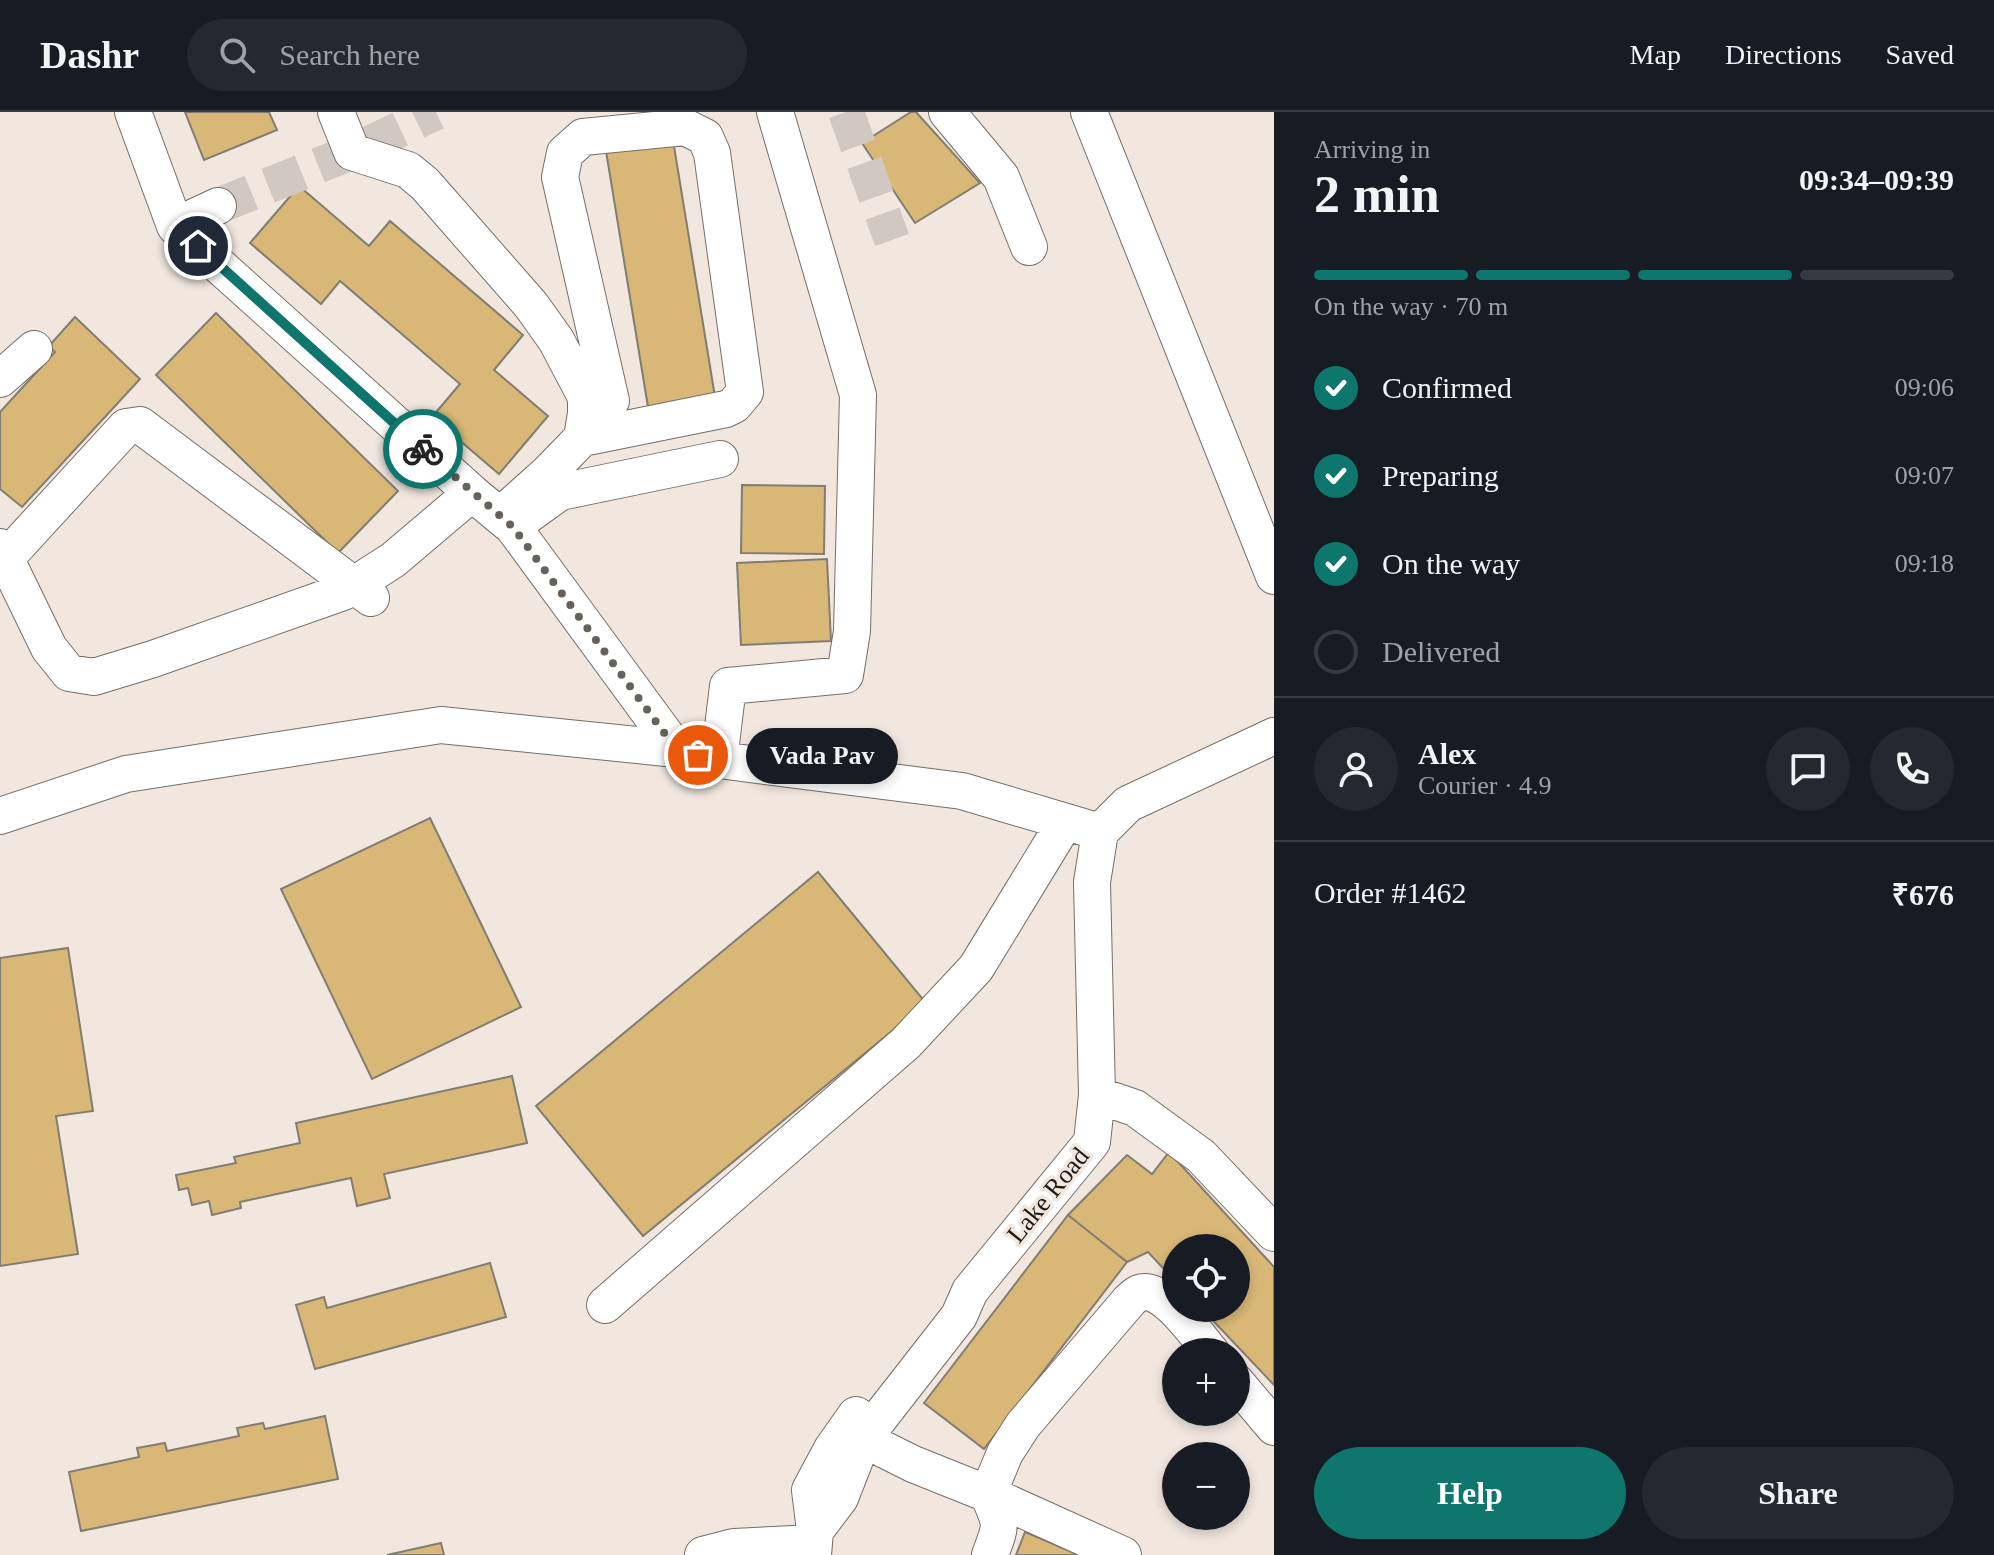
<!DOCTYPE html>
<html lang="en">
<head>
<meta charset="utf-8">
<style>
  :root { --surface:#171b24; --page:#242831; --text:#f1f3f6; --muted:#9ea1a6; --line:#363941; --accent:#0f766e }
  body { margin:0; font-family:Georgia,serif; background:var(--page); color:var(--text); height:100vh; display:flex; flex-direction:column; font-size:30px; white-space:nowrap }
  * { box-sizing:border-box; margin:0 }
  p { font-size:26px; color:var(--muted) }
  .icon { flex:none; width:44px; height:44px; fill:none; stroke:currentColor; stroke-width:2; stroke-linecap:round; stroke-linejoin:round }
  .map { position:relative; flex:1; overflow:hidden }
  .sheet { display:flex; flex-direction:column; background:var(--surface); width:720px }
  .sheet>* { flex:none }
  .tools { position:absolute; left:1162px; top:1122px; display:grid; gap:16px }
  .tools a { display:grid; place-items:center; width:88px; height:88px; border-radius:50%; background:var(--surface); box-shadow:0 4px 12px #0003; font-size:40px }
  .pin { position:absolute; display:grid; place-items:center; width:68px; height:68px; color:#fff; margin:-34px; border:4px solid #fff; border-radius:50%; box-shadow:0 2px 8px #0007 }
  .courier { position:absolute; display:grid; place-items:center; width:80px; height:80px; margin:-40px; border:6px solid #0f766e; border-radius:50%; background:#fff; color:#222; box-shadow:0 2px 10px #0007 }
  .bubble { position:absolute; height:56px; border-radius:28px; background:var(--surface); box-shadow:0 4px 12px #0003; font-size:26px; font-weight:700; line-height:56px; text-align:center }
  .overview em { font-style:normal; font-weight:700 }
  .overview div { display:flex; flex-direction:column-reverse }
  .overview { display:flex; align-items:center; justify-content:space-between; height:136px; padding:0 40px }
  h1 { font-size:52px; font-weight:700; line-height:60px }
  .bar { display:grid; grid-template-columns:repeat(4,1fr); gap:12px 8px; align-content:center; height:96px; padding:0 40px }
  .bar i { height:10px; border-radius:6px; background:var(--line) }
  .bar .on { background:var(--accent) }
  .bar p { grid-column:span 4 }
  .line { display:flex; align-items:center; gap:20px; padding:0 40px; border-top:2px solid var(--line) }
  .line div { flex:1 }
  .round { display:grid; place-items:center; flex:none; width:84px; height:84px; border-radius:42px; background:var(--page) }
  ol { padding:0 40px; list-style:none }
  li { display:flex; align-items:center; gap:24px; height:88px }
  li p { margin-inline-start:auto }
  li .icon { padding:8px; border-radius:50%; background:var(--accent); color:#fff; stroke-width:4 }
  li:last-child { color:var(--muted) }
  li i { width:44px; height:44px; border:4px solid var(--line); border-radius:50% }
  .cta { display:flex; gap:16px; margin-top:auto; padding:16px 40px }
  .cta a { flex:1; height:92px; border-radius:48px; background:var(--accent); color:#fff; font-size:32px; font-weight:700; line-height:92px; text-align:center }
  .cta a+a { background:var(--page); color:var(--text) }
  header { display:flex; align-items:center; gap:48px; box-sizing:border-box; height:112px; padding:0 40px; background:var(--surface); border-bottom:2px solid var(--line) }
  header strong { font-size:38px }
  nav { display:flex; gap:44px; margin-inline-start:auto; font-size:28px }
  .search { width:560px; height:72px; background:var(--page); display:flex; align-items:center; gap:20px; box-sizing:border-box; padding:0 28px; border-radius:44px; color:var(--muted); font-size:30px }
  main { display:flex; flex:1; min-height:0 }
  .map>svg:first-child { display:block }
  .building { fill:#d9b877; stroke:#827d73; stroke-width:2 }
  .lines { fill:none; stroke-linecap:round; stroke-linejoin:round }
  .minor-tunnel { stroke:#d1c8c1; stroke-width:36; stroke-dasharray:36 18; stroke-linecap:butt }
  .minor-casing { stroke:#766e66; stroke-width:38 }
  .minor { stroke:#fff; stroke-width:36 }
  .done { stroke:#67615c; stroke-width:8; stroke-dasharray:0 14.4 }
  .route { stroke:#0f766e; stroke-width:10 }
  .labels { text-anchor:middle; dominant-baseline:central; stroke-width:7; stroke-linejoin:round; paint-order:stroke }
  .street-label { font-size:26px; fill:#1d1916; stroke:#f1e7df }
</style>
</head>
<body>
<header>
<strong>Dashr</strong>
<div class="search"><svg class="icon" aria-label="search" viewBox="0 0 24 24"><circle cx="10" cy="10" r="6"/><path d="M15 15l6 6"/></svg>Search here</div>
<nav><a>Map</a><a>Directions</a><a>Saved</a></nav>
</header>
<main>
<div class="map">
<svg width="1274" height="1443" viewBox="0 0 1274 1443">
  <rect width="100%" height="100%" fill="#f1e7df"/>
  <path class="building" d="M185,0h84l8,18 -73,30z
    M911,0h5l64,71 -65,40 -53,-80z
    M673,28l42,257 -67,10 -42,-256z
    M299,74l70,60 21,-25 133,114 -29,35 54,46 -49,58 -67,-57 28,-33 -120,-103 -19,23 -71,-61z
    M216,201l182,178 -60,62 -182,-178z
    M75,205l65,62 -118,128 -22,-18v-77l55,-60 -6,-6z
    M742,373l83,1 -1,68 -83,-1z
    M827,447l4,82 -90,4 -4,-82z
    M430,706l91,189 -149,72 -91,-190z
    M818,760l108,131 -283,233 -107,-130z
    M68,836l25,163 -37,5 22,138 -78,12v-308z
    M512,964l15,67 -143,31 6,24 -33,8 -6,-28 -111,24 1,6 -29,7 -3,-14 -17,4 -4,-17 -9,2 -3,-15 60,-12 -2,-6 66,-14 -4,-20z
    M1169,1040l105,115v118l-73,-77h35v-60h-60v34l-28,-30 -21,10 -59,-47 59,-60 25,19z
    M1068,1103l59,47 -143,187 -60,-46z
    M490,1151l16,54 -191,52 -19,-64 28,-8 3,11z
    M325,1304l13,63 -257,52 -12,-59 70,-15 -2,-9 28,-5 2,8 72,-15 -2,-8 26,-5 2,6z
    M1025,1420l54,23h-63z
    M441,1431l3,12h-57z"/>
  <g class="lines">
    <path class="minor-tunnel" d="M846,0l46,128
      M218,94l134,-54 84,-40"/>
    <g class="minor-casing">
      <path id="minor" d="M133,0l42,114 297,267 41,34 163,222
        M336,0l16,40 56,18 17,14 106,121 25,35 30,57v16l-4,25
        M947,0l54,65 28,70
        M1089,0l185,464
        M175,114l43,-20
        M0,267l34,-30
        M500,404l47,-42 35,-36 144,-29 8,-4 11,-13 -33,-239 -7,-16 -20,-10 -102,10 -18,16 -5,24 51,224
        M524,406l36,-26 160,-33
        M0,435l49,101 20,25 25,4 59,-18 190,-67 50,-32 79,-67
        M5,447l121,-132 14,-2 231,173
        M719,648l9,-74 117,-11 7,-44 6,-236 -83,-283
        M0,704l126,-42 315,-49 235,24 43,11 243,31 138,41
        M1097,983l38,13 66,48 73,77
        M605,1193l301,-262 70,-75 89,-146
        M1236,1270l38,45
        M863,1327l50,25 75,30 135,61
        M815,1419l-5,-41 22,-41 24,-34
        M703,1443l31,-8 80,-4
        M813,1443l2,-24 25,-33 23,-59 96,-123 11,-25 122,-149 5,-47 -5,-213 8,-50 28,-28 146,-68
        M990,1443c12,-32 12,-29 -2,-61l17,-41 18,-28 106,-124c3,-3 6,-6 10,-8 24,-9 58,43 72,59"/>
    </g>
    <use href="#minor" class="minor"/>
  </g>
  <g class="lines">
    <path class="done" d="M423,337l90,78 163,222 22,6"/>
    <path class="route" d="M198,134l225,203"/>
  </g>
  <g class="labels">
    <g class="street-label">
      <text transform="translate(1048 1083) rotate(-51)">Lake Road</text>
    </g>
  </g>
</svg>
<div class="tools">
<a><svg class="icon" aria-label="locate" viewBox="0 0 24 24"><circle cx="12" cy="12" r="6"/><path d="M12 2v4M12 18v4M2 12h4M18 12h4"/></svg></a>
<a>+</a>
<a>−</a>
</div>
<div class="pin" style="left:698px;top:643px;background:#ea580c"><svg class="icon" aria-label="bag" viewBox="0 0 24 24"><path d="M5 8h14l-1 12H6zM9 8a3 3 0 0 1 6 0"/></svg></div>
<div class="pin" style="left:198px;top:134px;background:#1f2937"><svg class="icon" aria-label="home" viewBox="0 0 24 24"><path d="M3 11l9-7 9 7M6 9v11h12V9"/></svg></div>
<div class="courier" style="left:423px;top:337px"><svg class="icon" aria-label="bike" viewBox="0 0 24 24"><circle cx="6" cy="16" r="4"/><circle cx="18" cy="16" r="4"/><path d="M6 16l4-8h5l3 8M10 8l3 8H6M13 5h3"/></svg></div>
<div class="bubble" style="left:746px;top:616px;width:152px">Vada Pav</div>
</div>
<section class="sheet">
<div class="overview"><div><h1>2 min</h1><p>Arriving in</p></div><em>09:34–09:39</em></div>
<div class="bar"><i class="on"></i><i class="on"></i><i class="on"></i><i></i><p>On the way · 70 m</p></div>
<ol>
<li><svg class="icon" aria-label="check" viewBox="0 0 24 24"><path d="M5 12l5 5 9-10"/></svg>Confirmed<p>09:06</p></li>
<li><svg class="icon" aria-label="check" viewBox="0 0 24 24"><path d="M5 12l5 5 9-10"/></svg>Preparing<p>09:07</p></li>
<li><svg class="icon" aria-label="check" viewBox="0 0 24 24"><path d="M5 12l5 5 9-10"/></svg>On the way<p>09:18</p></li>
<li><i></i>Delivered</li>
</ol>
<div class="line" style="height:144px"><a class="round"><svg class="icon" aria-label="person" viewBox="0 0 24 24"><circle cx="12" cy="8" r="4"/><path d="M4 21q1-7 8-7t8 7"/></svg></a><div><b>Alex</b><p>Courier · 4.9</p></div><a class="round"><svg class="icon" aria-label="chat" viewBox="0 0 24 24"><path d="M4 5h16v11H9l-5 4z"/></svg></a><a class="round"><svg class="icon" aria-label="phone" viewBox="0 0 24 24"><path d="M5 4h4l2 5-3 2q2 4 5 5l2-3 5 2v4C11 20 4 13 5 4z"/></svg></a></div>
<div class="line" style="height:104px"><div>Order #1462</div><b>₹676</b></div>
<div class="cta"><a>Help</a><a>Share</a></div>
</section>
</main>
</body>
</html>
